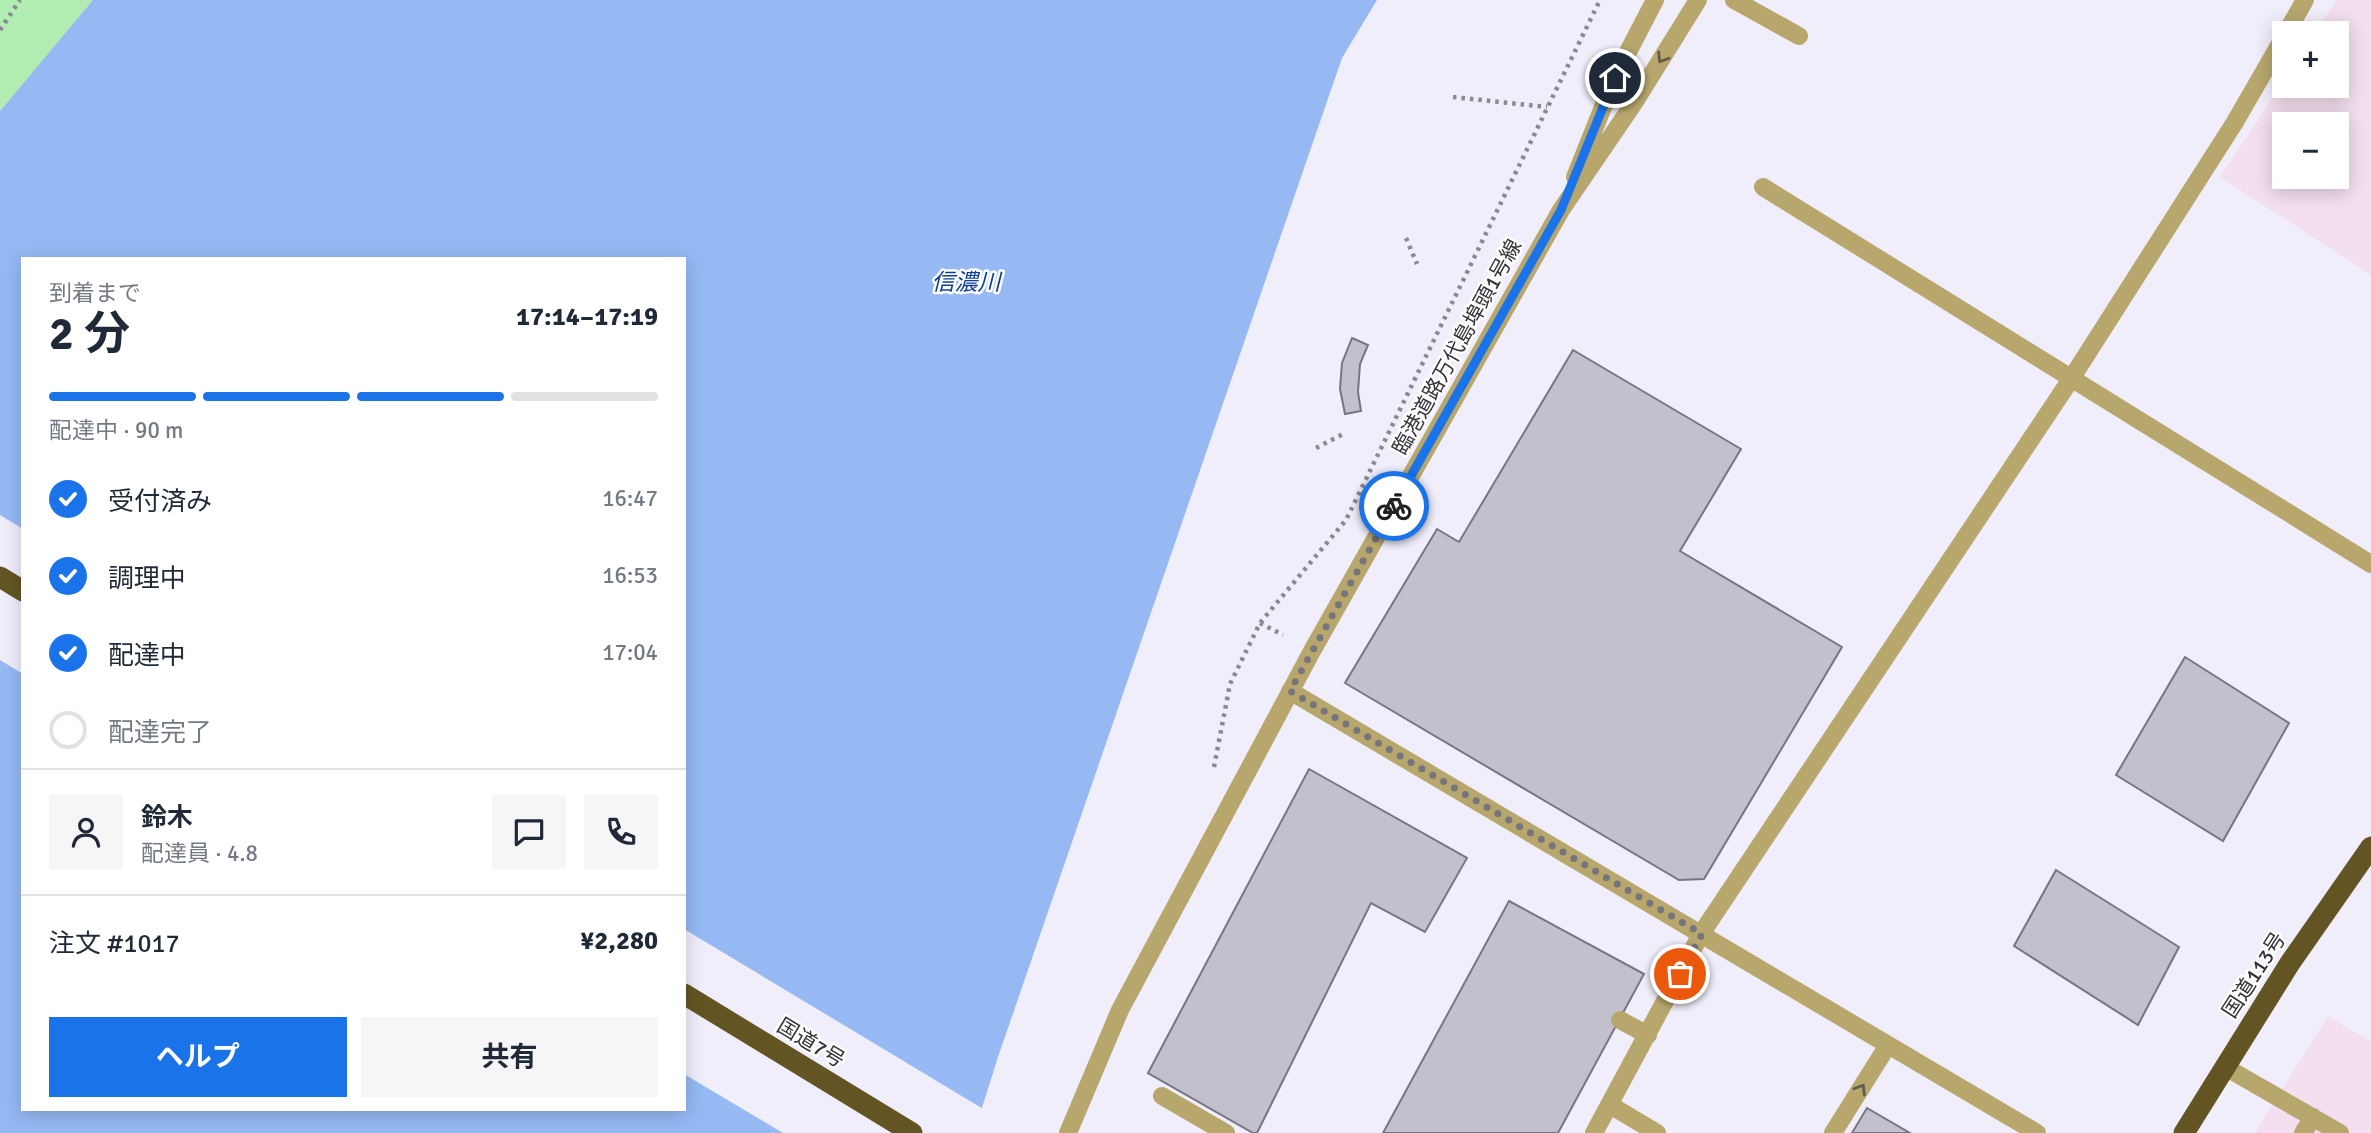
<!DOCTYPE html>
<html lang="ja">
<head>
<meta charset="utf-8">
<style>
  :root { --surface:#fff; --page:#f6f6f7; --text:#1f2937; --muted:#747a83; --line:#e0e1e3; --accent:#1a73e8 }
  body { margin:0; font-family:Signika,"Noto Sans JP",sans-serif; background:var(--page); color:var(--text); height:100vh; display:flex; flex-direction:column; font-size:26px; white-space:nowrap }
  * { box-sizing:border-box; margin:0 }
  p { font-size:23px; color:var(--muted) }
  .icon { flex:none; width:38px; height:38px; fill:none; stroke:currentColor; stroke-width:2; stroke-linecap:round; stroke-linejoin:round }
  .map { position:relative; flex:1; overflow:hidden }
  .sheet { position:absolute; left:21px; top:257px; width:665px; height:854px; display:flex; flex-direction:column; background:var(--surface); border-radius:0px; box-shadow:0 4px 18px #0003 }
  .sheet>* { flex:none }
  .tools { position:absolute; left:2272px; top:21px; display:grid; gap:14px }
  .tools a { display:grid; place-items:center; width:77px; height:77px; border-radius:0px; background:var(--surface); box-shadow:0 4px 18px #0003; font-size:35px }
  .pin { position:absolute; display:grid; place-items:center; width:60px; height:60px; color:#fff; margin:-30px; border:4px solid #fff; border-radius:50%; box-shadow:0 2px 7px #0007 }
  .courier { position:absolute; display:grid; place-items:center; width:70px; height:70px; margin:-35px; border:5px solid #1a73e8; border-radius:50%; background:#fff; color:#222; box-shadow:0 2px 9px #0007 }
  .head em { font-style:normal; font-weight:700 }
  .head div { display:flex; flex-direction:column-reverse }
  .head { display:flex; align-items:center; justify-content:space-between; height:119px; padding:0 28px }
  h1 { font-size:46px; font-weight:700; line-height:52px }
  .bar { display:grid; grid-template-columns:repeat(4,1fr); gap:10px 7px; align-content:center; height:84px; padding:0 28px }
  .bar i { height:9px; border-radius:5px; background:var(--line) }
  .bar .selected { background:var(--accent) }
  .bar p { grid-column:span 4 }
  .line { display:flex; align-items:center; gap:18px; padding:0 28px; border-top:2px solid var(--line) }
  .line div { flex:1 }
  .round { display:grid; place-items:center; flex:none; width:74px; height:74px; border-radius:0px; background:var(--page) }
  ol { padding:0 28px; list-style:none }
  li { display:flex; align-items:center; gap:21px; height:77px }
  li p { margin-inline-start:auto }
  li .icon { padding:7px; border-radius:50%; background:var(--accent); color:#fff; stroke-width:4 }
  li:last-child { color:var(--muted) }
  li i { width:38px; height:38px; border:4px solid var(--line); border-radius:50% }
  .primary-button { display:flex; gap:14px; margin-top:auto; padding:14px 28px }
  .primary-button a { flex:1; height:80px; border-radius:0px; background:var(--accent); color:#fff; font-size:28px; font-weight:700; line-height:80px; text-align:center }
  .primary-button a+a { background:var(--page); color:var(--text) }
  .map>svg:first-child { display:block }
  .commercial { fill:#f3dfef; fill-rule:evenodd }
  .green { fill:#b1ecb0 }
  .water { fill:#96b9f4; fill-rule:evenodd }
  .pier { fill:#f0eefb }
  .building { fill:#c2c0cd; stroke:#777581; stroke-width:2 }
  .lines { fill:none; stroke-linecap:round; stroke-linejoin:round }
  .path { stroke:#8a8891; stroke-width:4.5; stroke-dasharray:3.5 5; stroke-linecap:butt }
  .minor { stroke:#b8a76d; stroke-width:18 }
  .highway { stroke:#635523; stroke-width:21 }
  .oneway { stroke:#625c4b }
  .done { stroke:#76747c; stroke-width:7; stroke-dasharray:0 12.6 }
  .route { stroke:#1a73e8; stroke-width:9 }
  .labels { text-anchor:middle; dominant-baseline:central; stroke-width:5; stroke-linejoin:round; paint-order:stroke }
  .street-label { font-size:21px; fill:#343338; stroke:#fdfdfd }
  .water-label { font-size:23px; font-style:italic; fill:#104094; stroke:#fdfdfd }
</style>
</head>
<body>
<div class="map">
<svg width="2371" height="1133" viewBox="0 0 2371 1133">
  <rect width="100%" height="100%" fill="#f0eefb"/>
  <path class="commercial" d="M2337,0h34v275l-151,-98 64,-96v5h52v-53h-21zM2284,124h52v53h-52z
    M2328,1016l43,26v91h-116z"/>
  <path class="green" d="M0,0h93l-93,111z"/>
  <path class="water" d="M93,0h1284l-35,58 -344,999 -24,76h-974v-1022zM23,259h661v851h-661z"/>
  <path class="pier" d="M0,515l23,14v145l-23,-14z
    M684,929l301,181 -7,23h-195l-99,-59z"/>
  <path class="building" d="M1352,338l16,7 -8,19 -2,28 3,19 -16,3 -5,-25 2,-26z
    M1573,350l168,99 -61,102 162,96 -138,232 -25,1 -334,-197 92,-154 22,13z
    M2185,657l104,66 -66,118 -107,-66z
    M1309,769l158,89 -42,74 -54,-29 -114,230h-4l-105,-60z
    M2056,870l123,77 -41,78 -124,-79z
    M1509,901l135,73 -86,159h-175z
    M1867,1108l43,25h-58z"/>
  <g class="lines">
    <path class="path" d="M0,30l20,-30
      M1453,97l94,10
      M1406,238l11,26
      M1316,448l29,-15
      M1260,623l23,12
      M1214,767l16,-83 30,-61 86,-103 254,-520"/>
    <path class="minor" d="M1734,0l65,36
      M2286,33l19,-33
      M1575,177l40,-100 40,-77
      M1763,187l608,377
      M1290,691l747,442
      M1620,1020l28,15
      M2225,1067l115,66
      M1162,1096l64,37
      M1610,1105l47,28
      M1068,1133l52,-123 192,-359 249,-441 73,-107 64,-103
      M1594,1133l107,-199 370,-555 164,-257 49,-85
      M1833,1133l55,-88
      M2303,1133l10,-16"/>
    <path class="highway" d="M0,577l23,14
      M684,994l228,139
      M2184,1133l106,-170 81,-116"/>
  </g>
  <defs><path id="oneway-chevron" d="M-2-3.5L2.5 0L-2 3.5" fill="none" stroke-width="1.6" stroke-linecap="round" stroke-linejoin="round" transform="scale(1.75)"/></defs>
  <g class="oneway">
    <use href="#oneway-chevron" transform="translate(1662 58) rotate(122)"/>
    <use href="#oneway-chevron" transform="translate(1861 1089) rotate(-58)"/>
  </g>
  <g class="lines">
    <path class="done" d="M1394,506l-104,185 412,243 -22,40"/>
    <path class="route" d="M1394,506l167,-296 54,-132"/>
  </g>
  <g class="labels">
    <g class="street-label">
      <text transform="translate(1457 347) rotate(-61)">臨港道路万代島埠頭1号線</text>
      <text transform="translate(2254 975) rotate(-57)">国道113号</text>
      <text transform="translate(811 1043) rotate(31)">国道7号</text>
    </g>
    <g class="water-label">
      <text x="966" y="282">信濃川</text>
    </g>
  </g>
</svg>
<div class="tools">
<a>+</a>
<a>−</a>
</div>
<div class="pin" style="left:1680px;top:974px;background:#ea580c"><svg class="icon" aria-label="bag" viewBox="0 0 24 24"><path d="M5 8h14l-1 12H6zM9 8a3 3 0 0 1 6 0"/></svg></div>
<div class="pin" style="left:1615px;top:78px;background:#1f2937"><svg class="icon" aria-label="home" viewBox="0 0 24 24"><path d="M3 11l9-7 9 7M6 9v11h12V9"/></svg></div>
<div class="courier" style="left:1394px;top:506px"><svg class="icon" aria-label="bike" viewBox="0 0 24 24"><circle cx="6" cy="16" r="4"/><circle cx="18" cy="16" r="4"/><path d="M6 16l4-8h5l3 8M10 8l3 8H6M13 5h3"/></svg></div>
<section class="sheet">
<div class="head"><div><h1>2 分</h1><p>到着まで</p></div><em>17:14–17:19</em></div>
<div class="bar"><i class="selected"></i><i class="selected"></i><i class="selected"></i><i></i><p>配達中 · 90 m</p></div>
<ol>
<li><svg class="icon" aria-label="check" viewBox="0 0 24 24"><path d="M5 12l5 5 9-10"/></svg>受付済み<p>16:47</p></li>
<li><svg class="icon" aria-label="check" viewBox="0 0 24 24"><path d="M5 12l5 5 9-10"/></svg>調理中<p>16:53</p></li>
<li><svg class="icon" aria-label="check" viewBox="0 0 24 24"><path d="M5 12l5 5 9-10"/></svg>配達中<p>17:04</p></li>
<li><i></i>配達完了</li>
</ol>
<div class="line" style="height:126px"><a class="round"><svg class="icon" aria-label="person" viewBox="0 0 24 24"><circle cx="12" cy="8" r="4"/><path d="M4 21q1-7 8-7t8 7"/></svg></a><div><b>鈴木</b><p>配達員 · 4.8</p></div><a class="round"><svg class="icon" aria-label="chat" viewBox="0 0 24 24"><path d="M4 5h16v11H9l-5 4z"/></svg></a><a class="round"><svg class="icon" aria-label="phone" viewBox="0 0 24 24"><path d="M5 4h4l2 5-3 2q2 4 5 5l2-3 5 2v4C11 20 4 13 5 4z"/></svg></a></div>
<div class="line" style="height:91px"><div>注文 #1017</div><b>¥2,280</b></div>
<div class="primary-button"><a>ヘルプ</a><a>共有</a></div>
</section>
</div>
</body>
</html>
